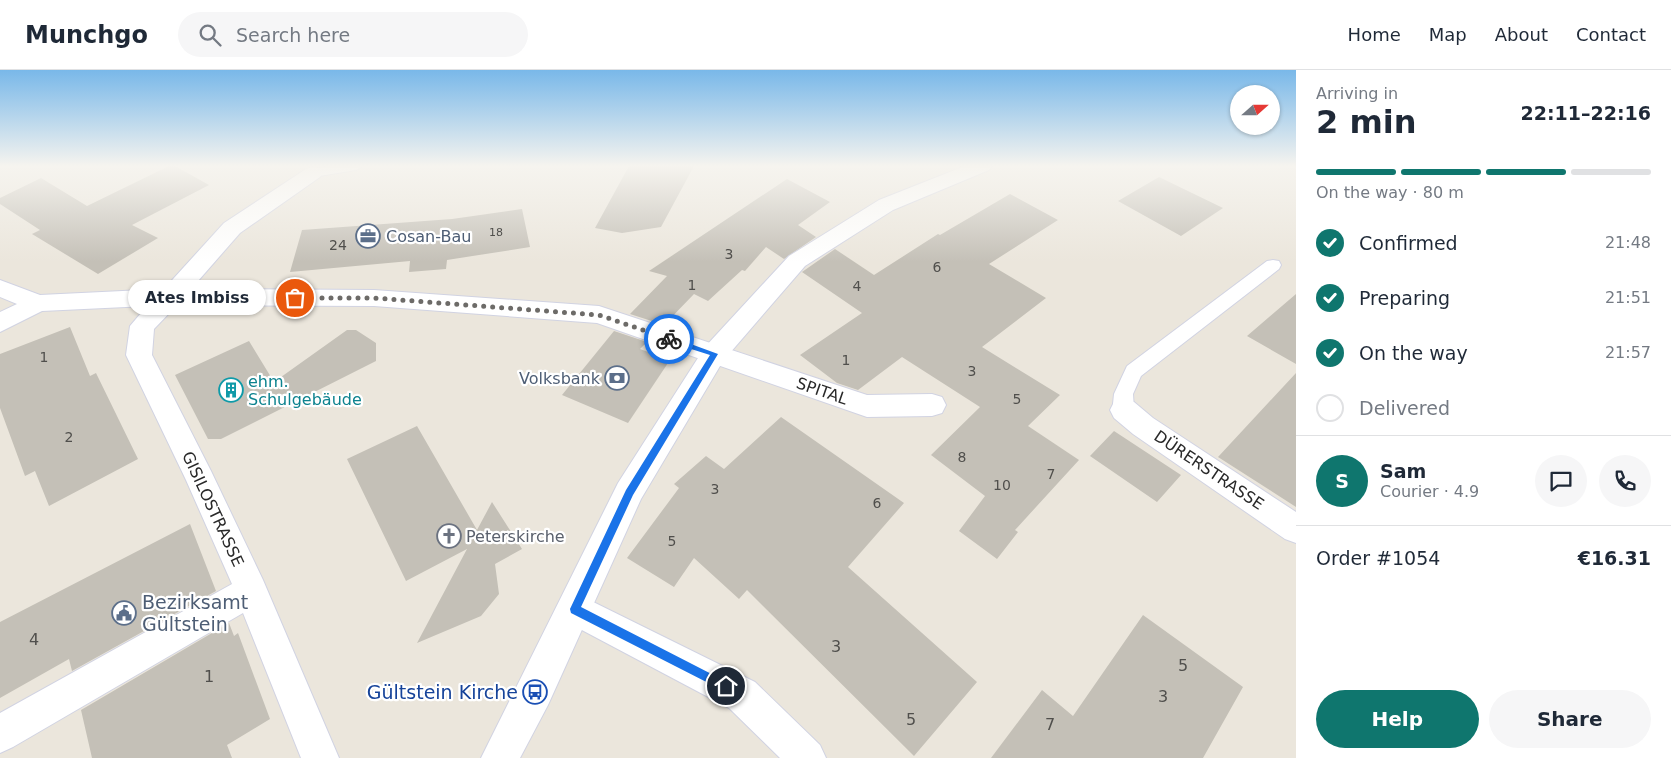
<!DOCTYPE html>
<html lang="en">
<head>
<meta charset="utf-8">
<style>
  :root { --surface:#fff; --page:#f6f6f7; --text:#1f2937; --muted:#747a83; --line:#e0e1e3; --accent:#0f766e }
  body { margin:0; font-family:"DejaVu Sans",sans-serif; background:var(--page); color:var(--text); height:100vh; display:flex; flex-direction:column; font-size:19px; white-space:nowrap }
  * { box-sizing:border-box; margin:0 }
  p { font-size:16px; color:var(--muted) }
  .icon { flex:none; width:28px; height:28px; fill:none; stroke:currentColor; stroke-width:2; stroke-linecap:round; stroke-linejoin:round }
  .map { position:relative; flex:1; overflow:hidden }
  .drawer { display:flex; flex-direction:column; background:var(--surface); width:375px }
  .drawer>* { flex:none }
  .needle { width:32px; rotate:69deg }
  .fabs { position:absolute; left:1230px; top:15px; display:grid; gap:10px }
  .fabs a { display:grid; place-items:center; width:50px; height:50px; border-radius:50%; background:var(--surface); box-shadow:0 1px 4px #0004; font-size:25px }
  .pin { position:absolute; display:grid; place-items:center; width:42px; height:42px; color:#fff; margin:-21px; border:2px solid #fff; border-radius:50%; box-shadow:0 1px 5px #0007 }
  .courier { position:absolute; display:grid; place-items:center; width:50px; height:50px; margin:-25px; border:4px solid #1a73e8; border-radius:50%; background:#fff; color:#222; box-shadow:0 1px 6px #0007 }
  .bubble { position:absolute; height:35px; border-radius:18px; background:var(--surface); box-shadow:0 1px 4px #0004; font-size:16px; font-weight:700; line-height:35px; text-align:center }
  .summary em { font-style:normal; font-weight:700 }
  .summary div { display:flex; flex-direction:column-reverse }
  .summary { display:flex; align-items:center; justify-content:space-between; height:85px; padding:0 20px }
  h1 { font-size:32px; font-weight:700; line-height:38px }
  .bar { display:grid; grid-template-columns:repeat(4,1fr); gap:8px 5px; align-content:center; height:60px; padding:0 20px }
  .bar i { height:6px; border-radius:4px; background:var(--line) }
  .bar .on { background:var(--accent) }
  .bar p { grid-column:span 4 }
  .line { display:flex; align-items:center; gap:12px; padding:0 20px; border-top:1px solid var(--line) }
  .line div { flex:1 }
  .round { display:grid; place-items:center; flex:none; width:52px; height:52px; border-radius:26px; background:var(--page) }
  ol { padding:0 20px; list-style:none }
  li { display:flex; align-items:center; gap:15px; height:55px }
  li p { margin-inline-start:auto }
  li .icon { padding:5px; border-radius:50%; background:var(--accent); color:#fff; stroke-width:4 }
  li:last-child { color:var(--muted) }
  li i { width:28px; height:28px; border:2px solid var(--line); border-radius:50% }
  .cta { display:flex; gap:10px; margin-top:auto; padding:10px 20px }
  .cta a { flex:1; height:58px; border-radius:30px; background:var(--accent); color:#fff; font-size:20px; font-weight:700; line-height:58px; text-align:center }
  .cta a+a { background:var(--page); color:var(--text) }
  header { display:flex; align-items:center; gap:30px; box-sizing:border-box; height:70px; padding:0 25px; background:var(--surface); border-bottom:1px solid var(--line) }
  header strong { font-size:24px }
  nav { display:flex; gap:28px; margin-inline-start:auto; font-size:18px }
  .search { width:350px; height:45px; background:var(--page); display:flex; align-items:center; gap:12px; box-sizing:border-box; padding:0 18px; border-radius:28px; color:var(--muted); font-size:19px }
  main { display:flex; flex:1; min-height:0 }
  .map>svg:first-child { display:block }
  .building { fill:#c4c0b7 }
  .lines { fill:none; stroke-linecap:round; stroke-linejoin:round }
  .service-casing { stroke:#d1d3e2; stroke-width:2 }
  .minor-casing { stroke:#d1d3e2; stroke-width:2 }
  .tertiary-casing { stroke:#d1d3e2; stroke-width:2 }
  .service { fill:#fff; fill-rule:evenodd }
  .minor { fill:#fff; fill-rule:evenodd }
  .tertiary { fill:#fff; fill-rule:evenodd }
  .route { fill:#1a73e8 }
  .done { stroke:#6d6b68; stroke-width:5; stroke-dasharray:0 9 }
  .labels { text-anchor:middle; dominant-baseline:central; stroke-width:4.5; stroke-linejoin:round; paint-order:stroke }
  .far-number-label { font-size:11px; fill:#504f4c }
  .number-label { font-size:14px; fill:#504f4c }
  .service-label { font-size:16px; fill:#4e5e75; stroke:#fff; text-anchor:start }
  .culture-label { font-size:16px; fill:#0d838f; stroke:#fff; text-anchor:start }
  .street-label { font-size:16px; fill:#292929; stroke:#fff }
  .worship-label { font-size:16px; fill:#5b616d; stroke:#fff; text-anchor:start }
  .near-number-label { font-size:16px; fill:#504f4c }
  .near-service-label { font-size:19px; fill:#4e5e75; stroke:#fff; text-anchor:start }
  .near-transit-label { font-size:19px; fill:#164399; stroke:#fff; text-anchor:end }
</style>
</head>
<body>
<header>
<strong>Munchgo</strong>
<div class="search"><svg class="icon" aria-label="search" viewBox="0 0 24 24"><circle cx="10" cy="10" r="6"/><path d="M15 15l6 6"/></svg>Search here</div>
<nav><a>Home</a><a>Map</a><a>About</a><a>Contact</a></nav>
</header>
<main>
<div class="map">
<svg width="1296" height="688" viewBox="0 0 1296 688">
  <rect width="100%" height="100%" fill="#ebe6dc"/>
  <path class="building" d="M169,96h6l34,19 -77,40 26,13 -60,36 -66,-40 8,-4 -40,-26v-6l41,-20 46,28z
    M629,96h65l-33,61 -39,6 -27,-5z
    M1159,107l64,31 -42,28 -63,-35z
    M787,109l43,23 -32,23 18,12 -32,22 -18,-12 -21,24 -3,-1 -34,31 -14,-7 -30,31 -34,-11 37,-38 -18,-5z
    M1010,124l48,26 -69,44 57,34 -64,49 78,48 -32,31 51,34 -64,70 3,2 -21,27 -38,-28 26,-35 -54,-41 49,-48 -78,-50 -44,33 -21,-7 -37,-28 62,-42 -60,-41 33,-23 39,26 64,-41 2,1z
    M522,139l8,38 -83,13 -1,9 -37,3 1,-11 -120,11 12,-42 150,-11z
    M1296,224v70l-49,-28z
    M70,257l20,49 6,-3 42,86 -89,47 -14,-35 -10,5 -25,-68v-54z
    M347,260h9l20,13v18l-155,78h-13l-33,-64 74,-34 25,41z
    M614,261l33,11 -7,7 30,11 -42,63 -66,-28z
    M1296,303v134l-78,-50z
    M781,347l123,86 -56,64 129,115 -63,74 -167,-166 -8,9 -45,-41 -20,29 -47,-29 52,-70 -5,-4 32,-28 18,13z
    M417,356l60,104 15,-28 30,47 -27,15 4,30 -18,22 -64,27 50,-94 -61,32 -59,-122z
    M1114,361l67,44 -24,27 -67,-46z
    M190,454l26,67 -144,80 -3,-12 -69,39v-76z
    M1143,545l100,72 -40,71h-212l51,-68 31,26z
    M229,553l5,13 4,-3 32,86 -43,26 5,13h-140l-11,-48z"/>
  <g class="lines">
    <g class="service-casing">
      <path id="service" d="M331,96h32l-7,4 -43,7 -7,-4 2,-3z
        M1273,190l6,1 2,4 -2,4 -138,107 -8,18 1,16 -3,6 -7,2 -7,-2 -4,-12 1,-10 13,-28 140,-105z"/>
    </g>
    <g class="minor-casing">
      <path id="minor" d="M313,97l7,2 3,4 -3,4 -80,56 -49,56 183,1 225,16 268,89 65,-1 10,3 4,8 -4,8 -10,3 -65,1 -270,-94 -223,-17 -197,-1 -23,24 -2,26 59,116 52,109 76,178h-38l-58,-145 -230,134 -13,6v-40l232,-129 -46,-104 -60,-125 4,-29 17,-20 -105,5 -42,21v-20l17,-8 -17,-7v-17l40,15 124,-6 60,-66 82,-54z
        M1124,329l10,3 19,16 143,94v31l-11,-4 -152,-105 -19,-16 -4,-8 4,-8z
        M575,523l180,89 65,63 6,13h-46l-51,-50 -166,-88 -5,-11 5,-11z"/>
    </g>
    <g class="tertiary-casing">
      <path id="tertiary" d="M965,96h27l-3,4 -96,40 -88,56 -82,95 -82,138 -93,206 -28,53h-39l137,-275 87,-136 84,-91 90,-56z"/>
    </g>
    <use href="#service" class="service"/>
    <use href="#minor" class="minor"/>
    <use href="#tertiary" class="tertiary"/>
  </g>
  <linearGradient id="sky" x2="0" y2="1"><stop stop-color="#79b8e9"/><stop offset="0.5" stop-color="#f6f4ef"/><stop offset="1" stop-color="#f6f4ef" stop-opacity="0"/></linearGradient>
  <rect width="1296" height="192" fill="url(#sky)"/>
  <path class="route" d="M669,266l49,18 -85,141 -52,112 148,76 2,3 -5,6 -155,-79 -1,-4 56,-119 84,-135 -44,-14v-4z"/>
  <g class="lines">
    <path class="done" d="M295,228h79l225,17 70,24"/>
  </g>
  <defs>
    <g id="office-ring" transform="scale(1.25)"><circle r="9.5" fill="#fff" stroke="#5c6f8a" stroke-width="1.5"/><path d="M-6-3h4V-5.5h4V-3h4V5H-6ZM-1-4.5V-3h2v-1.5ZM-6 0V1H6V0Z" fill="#5c6f8a"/></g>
    <g id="bank-ring" transform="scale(1.25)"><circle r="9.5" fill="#fff" stroke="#5c6f8a" stroke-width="1.5"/><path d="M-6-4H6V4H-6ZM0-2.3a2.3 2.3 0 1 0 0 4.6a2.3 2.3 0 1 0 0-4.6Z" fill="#5c6f8a"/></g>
    <g id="building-ring" transform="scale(1.25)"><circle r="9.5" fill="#fff" stroke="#0f9aa8" stroke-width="1.5"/><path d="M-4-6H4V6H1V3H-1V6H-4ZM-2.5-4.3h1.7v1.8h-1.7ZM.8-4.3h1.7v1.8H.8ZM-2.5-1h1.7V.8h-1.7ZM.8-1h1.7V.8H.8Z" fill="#0f9aa8"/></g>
    <g id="church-ring" transform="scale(1.25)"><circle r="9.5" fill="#fff" stroke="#6b7280" stroke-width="1.5"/><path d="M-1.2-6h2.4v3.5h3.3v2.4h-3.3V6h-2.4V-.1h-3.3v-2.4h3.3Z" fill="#6b7280"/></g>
    <g id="civic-ring" transform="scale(1.25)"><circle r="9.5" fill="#fff" stroke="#5c6f8a" stroke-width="1.5"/><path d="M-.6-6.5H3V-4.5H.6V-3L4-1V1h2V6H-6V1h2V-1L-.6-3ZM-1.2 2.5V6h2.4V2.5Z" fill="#5c6f8a"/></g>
    <g id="bus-ring" transform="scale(1.25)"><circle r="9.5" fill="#fff" stroke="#1a4fb4" stroke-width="1.5"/><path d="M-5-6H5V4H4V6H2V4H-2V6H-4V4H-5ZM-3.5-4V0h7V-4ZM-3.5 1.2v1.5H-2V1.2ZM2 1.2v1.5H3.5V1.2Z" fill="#1a4fb4"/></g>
  </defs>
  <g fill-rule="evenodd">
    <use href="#office-ring" x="368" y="166"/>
    <use href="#bank-ring" x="617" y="308"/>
    <use href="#building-ring" x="231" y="320"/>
    <use href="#church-ring" x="449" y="466"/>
    <use href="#civic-ring" x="124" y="543"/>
    <use href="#bus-ring" x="535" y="622"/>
  </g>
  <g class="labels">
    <g class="far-number-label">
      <text x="496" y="162">18</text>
    </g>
    <g class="number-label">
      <text x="338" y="175">24</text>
      <text x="729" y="184">3</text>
      <text x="937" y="197">6</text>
      <text x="692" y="215">1</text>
      <text x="857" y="216">4</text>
      <text x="44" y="287">1</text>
      <text x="846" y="290">1</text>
      <text x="972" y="301">3</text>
      <text x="1017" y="329">5</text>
      <text x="69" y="367">2</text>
      <text x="962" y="387">8</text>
      <text x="1051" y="404">7</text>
      <text x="1002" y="415">10</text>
      <text x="715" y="419">3</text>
      <text x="877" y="433">6</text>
      <text x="672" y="471">5</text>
    </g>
    <g class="service-label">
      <text x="386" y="166">Cosan-Bau</text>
      <text x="600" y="308" text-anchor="end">Volksbank</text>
    </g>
    <g class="culture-label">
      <text x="248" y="311">ehm.<tspan x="248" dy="18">Schulgebäude</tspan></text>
    </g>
    <g class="street-label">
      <text transform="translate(822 321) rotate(19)">SPITAL</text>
      <text transform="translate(1209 400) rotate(34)">DÜRERSTRASSE</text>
      <text transform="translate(213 439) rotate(65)">GISILOSTRASSE</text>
    </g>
    <g class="worship-label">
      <text x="466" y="466">Peterskirche</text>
    </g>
    <g class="near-number-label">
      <text x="34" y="569">4</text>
      <text x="836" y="576">3</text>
      <text x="1183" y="595">5</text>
      <text x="209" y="606">1</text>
      <text x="1163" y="626">3</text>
      <text x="911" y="649">5</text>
      <text x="1050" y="654">7</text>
    </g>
    <g class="near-service-label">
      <text x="142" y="532">Bezirksamt<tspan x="142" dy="22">Gültstein</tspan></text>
    </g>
    <g class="near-transit-label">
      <text x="518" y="622">Gültstein Kirche</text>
    </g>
  </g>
</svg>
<div class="fabs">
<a><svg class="needle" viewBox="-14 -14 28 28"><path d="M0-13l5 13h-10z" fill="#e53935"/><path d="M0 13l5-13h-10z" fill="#747a83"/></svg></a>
</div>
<div class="pin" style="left:295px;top:228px;background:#ea580c"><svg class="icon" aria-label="bag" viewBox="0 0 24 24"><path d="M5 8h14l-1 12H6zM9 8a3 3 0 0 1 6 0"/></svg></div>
<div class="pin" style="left:726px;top:616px;background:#1f2937"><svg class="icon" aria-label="home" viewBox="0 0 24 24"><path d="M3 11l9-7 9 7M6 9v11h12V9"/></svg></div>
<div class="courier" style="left:669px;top:269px"><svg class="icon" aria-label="bike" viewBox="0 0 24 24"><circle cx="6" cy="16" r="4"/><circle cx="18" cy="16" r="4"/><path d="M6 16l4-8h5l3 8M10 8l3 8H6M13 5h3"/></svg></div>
<div class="bubble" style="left:128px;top:210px;width:138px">Ates Imbiss</div>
</div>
<section class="drawer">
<div class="summary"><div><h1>2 min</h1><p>Arriving in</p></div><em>22:11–22:16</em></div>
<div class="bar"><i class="on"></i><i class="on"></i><i class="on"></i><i></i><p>On the way · 80 m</p></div>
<ol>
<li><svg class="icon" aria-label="check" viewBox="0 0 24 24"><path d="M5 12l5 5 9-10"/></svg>Confirmed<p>21:48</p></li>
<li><svg class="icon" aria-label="check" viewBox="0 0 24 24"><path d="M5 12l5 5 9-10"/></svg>Preparing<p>21:51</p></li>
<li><svg class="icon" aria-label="check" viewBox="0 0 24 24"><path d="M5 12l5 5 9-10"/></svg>On the way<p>21:57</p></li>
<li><i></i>Delivered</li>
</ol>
<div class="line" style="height:90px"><b class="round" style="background:var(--accent);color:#fff">S</b><div><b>Sam</b><p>Courier · 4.9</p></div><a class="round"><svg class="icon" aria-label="chat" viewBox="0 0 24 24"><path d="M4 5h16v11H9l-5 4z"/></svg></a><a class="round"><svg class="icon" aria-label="phone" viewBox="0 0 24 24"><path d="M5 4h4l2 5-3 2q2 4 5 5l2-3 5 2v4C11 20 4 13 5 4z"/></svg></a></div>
<div class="line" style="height:65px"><div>Order #1054</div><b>€16.31</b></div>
<div class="cta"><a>Help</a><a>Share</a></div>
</section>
</main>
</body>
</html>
